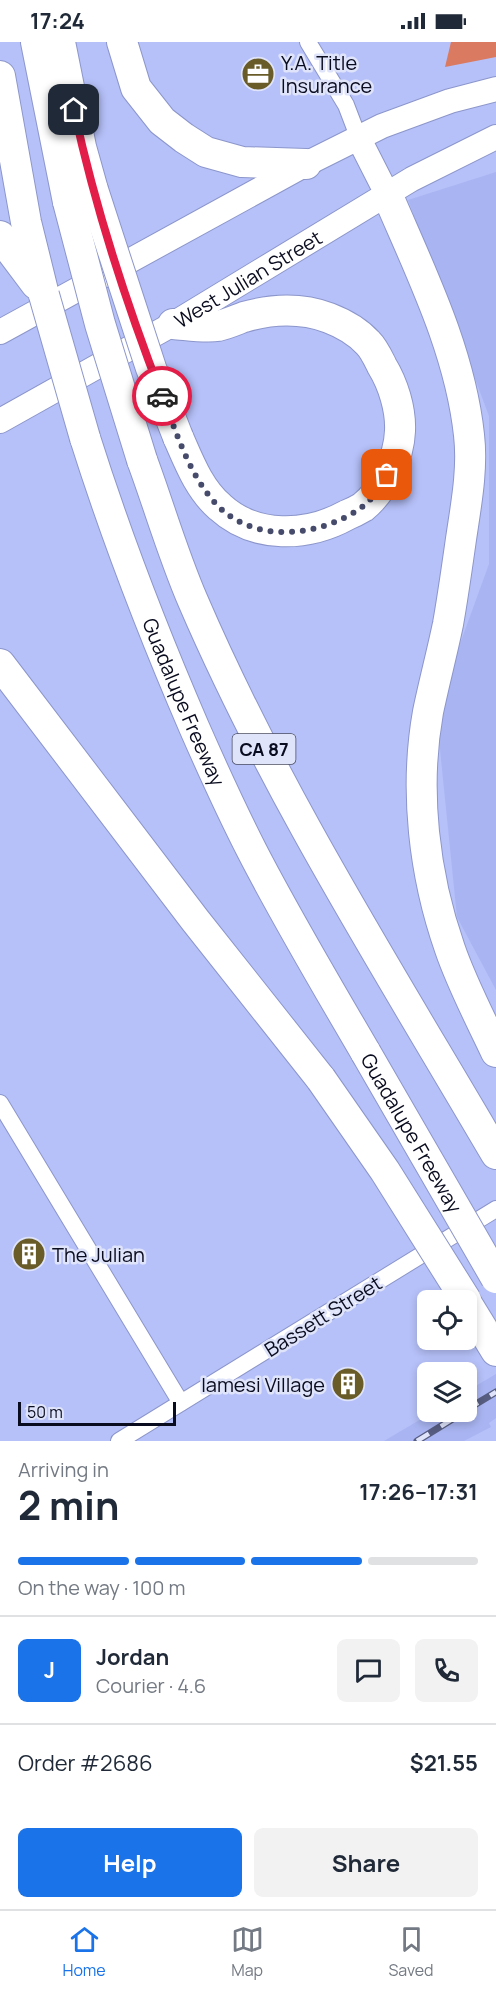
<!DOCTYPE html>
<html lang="en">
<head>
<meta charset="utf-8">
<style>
  :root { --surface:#fff; --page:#f2f2f3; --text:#1f2937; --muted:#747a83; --line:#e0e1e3; --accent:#1a73e8 }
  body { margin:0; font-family:Manrope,sans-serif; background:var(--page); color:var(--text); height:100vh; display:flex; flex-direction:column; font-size:22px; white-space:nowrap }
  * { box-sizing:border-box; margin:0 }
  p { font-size:20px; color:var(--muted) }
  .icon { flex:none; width:33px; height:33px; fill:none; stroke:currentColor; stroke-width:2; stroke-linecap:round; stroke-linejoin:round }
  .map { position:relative; height:1399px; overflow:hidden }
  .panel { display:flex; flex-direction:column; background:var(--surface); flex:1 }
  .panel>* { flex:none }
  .fabs { position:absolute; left:417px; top:1248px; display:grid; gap:12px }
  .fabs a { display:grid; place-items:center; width:60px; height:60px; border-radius:9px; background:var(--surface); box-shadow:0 3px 9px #0003; font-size:30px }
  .scale { position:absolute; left:18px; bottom:15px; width:158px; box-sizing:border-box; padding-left:6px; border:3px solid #090b1e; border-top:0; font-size:16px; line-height:21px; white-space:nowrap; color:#090b1e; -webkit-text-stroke:4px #dfe4fb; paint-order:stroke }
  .pin { position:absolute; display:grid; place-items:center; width:51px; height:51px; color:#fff; margin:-26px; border-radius:12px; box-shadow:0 3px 9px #0006 }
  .courier { position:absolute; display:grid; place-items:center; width:60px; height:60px; margin:-30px; border:4px solid #e11d48; border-radius:50%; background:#fff; color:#222; box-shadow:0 2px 8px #0007 }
  .headline em { font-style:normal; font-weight:700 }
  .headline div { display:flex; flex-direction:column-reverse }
  .headline { display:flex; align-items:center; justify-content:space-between; height:102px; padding:0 18px }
  h1 { font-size:39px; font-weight:700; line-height:45px }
  .bar { display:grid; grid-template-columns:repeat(4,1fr); gap:9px 6px; align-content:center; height:72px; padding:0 18px }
  .bar i { height:8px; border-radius:4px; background:var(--line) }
  .bar .current { background:var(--accent) }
  .bar p { grid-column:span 4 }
  .line { display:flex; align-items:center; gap:15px; padding:0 18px; border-top:2px solid var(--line) }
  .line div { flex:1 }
  .round { display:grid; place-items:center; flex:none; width:63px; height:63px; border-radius:9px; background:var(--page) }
  .action { display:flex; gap:12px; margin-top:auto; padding:12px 18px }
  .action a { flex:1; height:69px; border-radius:9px; background:var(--accent); color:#fff; font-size:24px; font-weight:700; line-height:69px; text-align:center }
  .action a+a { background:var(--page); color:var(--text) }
  .status { display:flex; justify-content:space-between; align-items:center; height:42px; padding:0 30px; background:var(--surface); direction:ltr }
  .status svg { height:16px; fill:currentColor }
  .dock { display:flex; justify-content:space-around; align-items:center; height:84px; border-top:2px solid var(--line); background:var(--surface); font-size:16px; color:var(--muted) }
  .dock a { display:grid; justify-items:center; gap:3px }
  .dock .current { color:var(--accent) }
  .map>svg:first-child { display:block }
  .built { fill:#a9b5f2 }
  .green { fill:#da7a60 }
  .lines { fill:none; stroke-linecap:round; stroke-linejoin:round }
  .minor-casing { stroke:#8c96cb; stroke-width:18 }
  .secondary-casing { stroke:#8c96cb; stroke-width:26 }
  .motorway-casing { stroke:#8c96cb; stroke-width:32 }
  .minor { stroke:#fff; stroke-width:16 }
  .secondary { stroke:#fff; stroke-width:24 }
  .motorway { stroke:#fff; stroke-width:30 }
  .rail-casing { stroke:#575d80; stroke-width:7 }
  .rail { stroke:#dfe4fb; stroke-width:4.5; stroke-dasharray:14; stroke-linecap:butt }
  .motorway-bridge-casing { stroke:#8c96cb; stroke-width:32; stroke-linecap:butt }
  .motorway-bridge { stroke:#fff; stroke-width:30 }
  .done { stroke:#464b6b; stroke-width:6; stroke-dasharray:0 10.8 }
  .route { stroke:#e11d48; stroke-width:8 }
  .labels { text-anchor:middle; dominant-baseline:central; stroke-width:5; stroke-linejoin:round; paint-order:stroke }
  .shield { fill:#dfe4fb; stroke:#494c60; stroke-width:1.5 }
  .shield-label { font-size:18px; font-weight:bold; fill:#090b1e }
  .poi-label { font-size:20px; fill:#090b1e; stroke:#dfe4fb; text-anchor:start }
  .street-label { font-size:20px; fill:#090b1e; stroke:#dfe4fb }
</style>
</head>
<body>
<div class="status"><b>17:24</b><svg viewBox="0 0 49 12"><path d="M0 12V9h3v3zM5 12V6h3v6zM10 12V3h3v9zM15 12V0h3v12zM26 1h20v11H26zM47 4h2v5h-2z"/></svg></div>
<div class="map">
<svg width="496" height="1399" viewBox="0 0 496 1399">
  <rect width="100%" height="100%" fill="#b6c1f9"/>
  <path class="built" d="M496,130v818l-39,-73 -21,-207 53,-146v-148l-81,-216z
    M496,1332v44l-7,5 2,4 -27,14h-80l49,-29h33l1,-21z"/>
  <path class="green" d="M451,0h45v15l-51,10z"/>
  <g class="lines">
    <g class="minor-casing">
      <path id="minor" d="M308,0l38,63 13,34
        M0,1061l181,300
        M119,1399l377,-232"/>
    </g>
    <g class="secondary-casing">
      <g id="secondary">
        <path d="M359,97l29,57"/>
        <path d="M0,290l306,-168 76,-38 68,-25 46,-12"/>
        <path id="s1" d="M0,379l173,-97 239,-145 84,-42"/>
      </g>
    </g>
    <g class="motorway-casing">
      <g id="motorway">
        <path d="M36,0l32,160"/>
        <path d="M60,0l21,105 12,43"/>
        <path d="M122,0l14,46 26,33 22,17 22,14 36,10 64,2"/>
        <path d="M0,34l26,146 18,73"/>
        <path d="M388,154c33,77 72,155 81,239 4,34 -3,70 -8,104 -4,28 -8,57 -13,85 -6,29 -14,59 -20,88 -14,78 -4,163 22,237 12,35 30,69 46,103"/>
        <path d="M0,194l36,48"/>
        <path d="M173,282c14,1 31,4 45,2 9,-2 18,-6 26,-9 28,-8 58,-9 85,1 13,5 29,14 39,25 6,6 10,15 14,23 11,18 19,43 18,65 -1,26 -16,59 -37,76 -5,3 -11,6 -16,8 -40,22 -92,24 -127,-8 -21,-18 -31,-45 -42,-70"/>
        <path id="s2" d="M85,396c31,98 68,194 109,289 18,41 37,83 58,124 35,68 75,135 114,202"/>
        <path d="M142,418c17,46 31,95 51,141 83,193 197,372 303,553"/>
        <path d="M0,622l195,256 126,159"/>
        <path d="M466,1260l30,49"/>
      </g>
    </g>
    <use href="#minor" class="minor"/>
    <use href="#secondary" class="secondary"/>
    <use href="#motorway" class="motorway"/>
    <g class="rail-casing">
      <path id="rail" d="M466,1368l30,-18
        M417,1399l47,-29"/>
    </g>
    <use href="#rail" class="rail"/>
    <g class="motorway-bridge-casing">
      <g id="motorway-bridge">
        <path d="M93,148l58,178 27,69"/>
        <path d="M68,160l32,122 42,136"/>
        <path d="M44,253l41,143"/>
        <path id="s3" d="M366,1011l130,225"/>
        <path d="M321,1037l64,92 81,129"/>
      </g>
    </g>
    <use href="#motorway-bridge" class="motorway-bridge"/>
  </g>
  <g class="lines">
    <path class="done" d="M162,354c15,37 27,80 56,110 37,38 103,31 144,1 10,-7 19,-21 25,-32"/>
    <path class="route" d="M74,68c21,97 52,193 88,286"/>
  </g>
  <defs>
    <g id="office-disc" transform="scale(1.725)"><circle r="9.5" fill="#695c29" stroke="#dfe4fb"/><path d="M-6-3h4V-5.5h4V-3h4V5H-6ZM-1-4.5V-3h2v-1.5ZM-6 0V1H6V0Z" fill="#fff"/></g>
    <g id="building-disc" transform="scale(1.725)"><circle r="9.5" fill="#695c29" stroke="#dfe4fb"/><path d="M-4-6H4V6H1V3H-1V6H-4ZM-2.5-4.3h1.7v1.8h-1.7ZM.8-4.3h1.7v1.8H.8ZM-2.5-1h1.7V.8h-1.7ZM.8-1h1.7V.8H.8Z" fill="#fff"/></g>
  </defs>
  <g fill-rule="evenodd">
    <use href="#office-disc" x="258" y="32"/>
    <use href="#building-disc" x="29" y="1212"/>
    <use href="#building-disc" x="348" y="1342"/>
  </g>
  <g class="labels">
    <rect class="shield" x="232.5" y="692" width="63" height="30" rx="4.5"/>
    <g class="shield-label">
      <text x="264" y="707">CA 87</text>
    </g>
    <g class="poi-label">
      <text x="281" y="20">Y.A. Title<tspan x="281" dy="23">Insurance</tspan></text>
      <text x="52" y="1212">The Julian</text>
      <text x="325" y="1342" text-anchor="end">Iamesi Village</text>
    </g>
    <g class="street-label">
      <text stroke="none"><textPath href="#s1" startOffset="286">West Julian Street</textPath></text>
      <text stroke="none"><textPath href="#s2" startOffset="282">Guadalupe Freeway</textPath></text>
      <text stroke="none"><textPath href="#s3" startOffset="92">Guadalupe Freeway</textPath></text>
      <text transform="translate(323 1274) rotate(-32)">Bassett Street</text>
    </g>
  </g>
</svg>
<div class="fabs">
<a><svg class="icon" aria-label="locate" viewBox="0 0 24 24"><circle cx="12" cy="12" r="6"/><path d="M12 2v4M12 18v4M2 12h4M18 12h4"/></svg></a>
<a><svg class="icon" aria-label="layers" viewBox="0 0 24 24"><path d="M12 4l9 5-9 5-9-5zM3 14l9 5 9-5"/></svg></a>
</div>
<div class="scale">50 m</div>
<div class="pin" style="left:387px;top:433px;background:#ea580c"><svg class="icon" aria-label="bag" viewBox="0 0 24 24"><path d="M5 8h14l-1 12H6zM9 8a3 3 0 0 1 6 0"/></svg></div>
<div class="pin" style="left:74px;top:68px;background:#1f2937"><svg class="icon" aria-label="home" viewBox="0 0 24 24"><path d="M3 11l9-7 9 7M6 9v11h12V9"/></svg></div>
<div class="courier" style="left:162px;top:354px"><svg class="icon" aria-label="car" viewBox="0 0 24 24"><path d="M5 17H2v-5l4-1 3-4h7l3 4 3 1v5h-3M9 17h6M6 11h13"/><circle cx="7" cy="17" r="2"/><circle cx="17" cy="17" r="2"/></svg></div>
</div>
<section class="panel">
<div class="headline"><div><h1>2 min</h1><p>Arriving in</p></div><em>17:26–17:31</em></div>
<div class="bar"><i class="current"></i><i class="current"></i><i class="current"></i><i></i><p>On the way · 100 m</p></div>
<div class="line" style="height:108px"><b class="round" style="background:var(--accent);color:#fff">J</b><div><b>Jordan</b><p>Courier · 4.6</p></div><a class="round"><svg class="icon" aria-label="chat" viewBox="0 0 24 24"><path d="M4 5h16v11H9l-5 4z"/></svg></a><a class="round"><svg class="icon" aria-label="phone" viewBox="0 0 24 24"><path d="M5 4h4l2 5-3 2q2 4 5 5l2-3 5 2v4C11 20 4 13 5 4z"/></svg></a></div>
<div class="line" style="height:78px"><div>Order #2686</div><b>$21.55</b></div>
<div class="action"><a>Help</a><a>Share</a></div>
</section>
<nav class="dock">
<a class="current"><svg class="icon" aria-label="home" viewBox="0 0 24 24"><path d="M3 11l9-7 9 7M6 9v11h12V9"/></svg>Home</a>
<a><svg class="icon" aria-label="map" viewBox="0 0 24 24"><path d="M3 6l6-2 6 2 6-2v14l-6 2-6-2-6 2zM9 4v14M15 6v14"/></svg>Map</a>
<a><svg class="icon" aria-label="saved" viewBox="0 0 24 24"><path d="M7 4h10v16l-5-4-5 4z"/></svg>Saved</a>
</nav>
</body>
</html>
